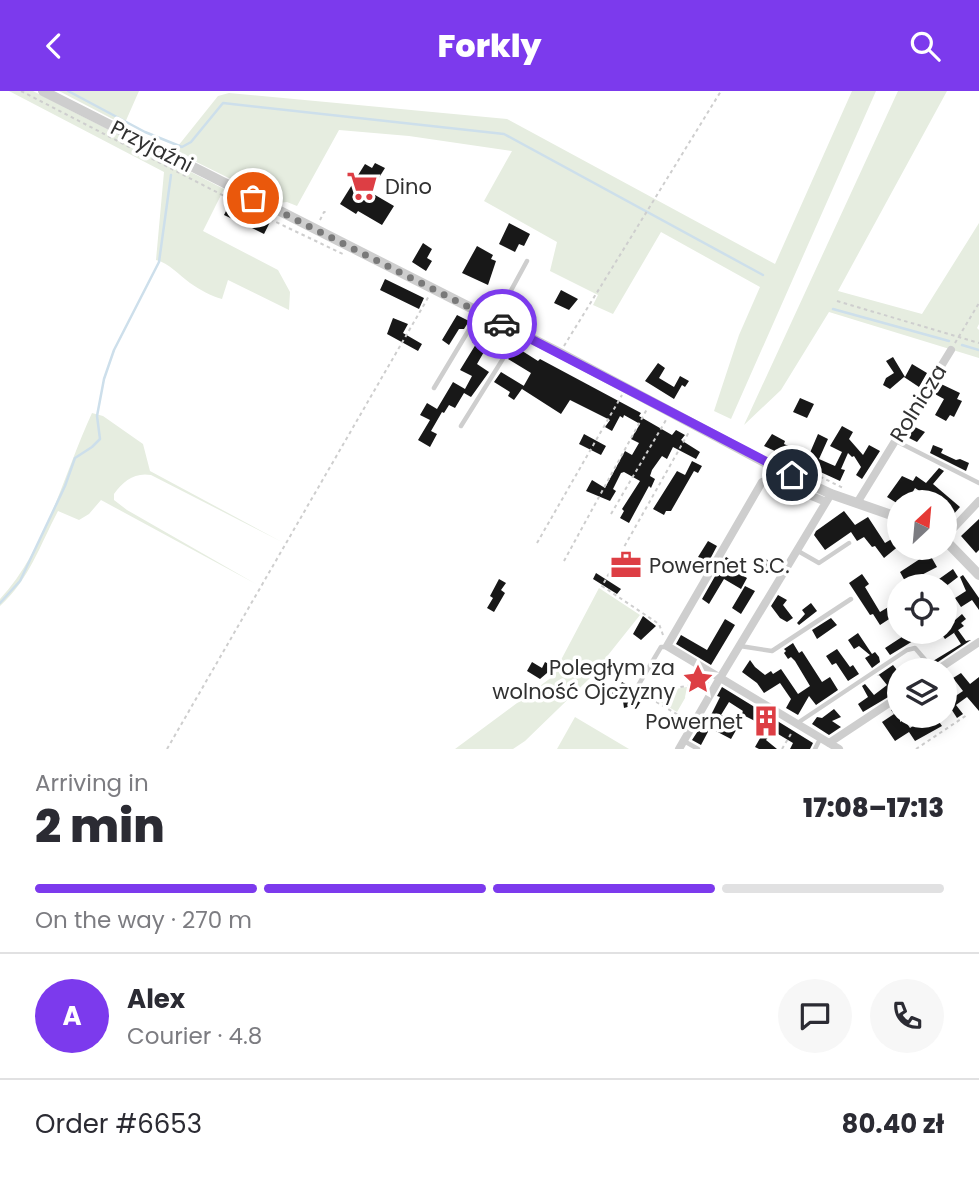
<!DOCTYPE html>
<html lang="en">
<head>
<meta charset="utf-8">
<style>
  :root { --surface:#fff; --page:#f7f7f7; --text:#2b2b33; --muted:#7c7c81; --line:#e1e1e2; --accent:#7c3aed }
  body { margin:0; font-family:Poppins,sans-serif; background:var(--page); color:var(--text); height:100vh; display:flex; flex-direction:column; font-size:26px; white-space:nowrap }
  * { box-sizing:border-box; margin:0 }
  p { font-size:23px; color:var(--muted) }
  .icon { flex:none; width:38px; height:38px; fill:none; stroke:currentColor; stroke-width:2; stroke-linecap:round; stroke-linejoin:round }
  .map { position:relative; height:658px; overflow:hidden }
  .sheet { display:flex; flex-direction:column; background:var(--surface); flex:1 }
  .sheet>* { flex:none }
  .needle { width:46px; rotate:26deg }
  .tools { position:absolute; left:887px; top:399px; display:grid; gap:14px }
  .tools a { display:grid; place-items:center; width:70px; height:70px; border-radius:50%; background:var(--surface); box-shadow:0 4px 18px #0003; font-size:35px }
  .pin { position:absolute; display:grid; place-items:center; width:60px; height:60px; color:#fff; margin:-30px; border:4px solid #fff; border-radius:50%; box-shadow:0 2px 7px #0007 }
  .courier { position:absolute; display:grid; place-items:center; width:70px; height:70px; margin:-35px; border:5px solid #7c3aed; border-radius:50%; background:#fff; color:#222; box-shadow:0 2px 9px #0007 }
  .overview em { font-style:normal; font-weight:800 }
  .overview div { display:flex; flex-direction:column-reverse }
  .overview { display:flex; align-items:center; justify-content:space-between; height:119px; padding:0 35px }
  h1 { font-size:46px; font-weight:800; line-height:52px }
  .bar { display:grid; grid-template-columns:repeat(4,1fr); gap:10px 7px; align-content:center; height:84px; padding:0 35px }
  .bar i { height:9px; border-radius:5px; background:var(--line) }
  .bar .current { background:var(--accent) }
  .bar p { grid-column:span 4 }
  .line { display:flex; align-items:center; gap:18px; padding:0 35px; border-top:2px solid var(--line) }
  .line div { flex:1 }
  .round { display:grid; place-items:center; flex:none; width:74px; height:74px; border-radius:37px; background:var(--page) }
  header { display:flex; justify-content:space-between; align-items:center; height:91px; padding:0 35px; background:var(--accent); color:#fff; font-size:32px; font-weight:800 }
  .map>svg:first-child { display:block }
  .green { fill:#e6ede0 }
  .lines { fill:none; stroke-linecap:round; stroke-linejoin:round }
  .stream { stroke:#cddfeb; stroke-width:2.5 }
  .building { fill:#181818 }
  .path { stroke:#cecece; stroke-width:2; stroke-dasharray:3.5 3.5; stroke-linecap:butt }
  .service { stroke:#cecece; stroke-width:4.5 }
  .minor { stroke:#cecece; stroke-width:8 }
  .tertiary { stroke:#cecece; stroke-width:10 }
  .done { stroke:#797979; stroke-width:7; stroke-dasharray:0 12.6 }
  .route { stroke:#7c3aed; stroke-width:9 }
  .labels { text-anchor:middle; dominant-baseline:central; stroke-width:7; stroke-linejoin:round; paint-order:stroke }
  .street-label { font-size:21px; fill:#313131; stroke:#fff }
  .poi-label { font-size:21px; fill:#313131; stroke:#fff; text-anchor:start }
</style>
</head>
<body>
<header><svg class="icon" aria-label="back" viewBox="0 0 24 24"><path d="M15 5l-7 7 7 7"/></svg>Forkly<svg class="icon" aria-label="search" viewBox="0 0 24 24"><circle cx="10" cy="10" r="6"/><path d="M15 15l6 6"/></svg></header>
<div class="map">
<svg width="979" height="658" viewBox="0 0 979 658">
  <rect width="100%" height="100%" fill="#fff"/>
  <path class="green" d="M9,0h24l191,98 -21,42 75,39 12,22 -1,18 -61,-30 -6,19c-11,-3 -22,-9 -32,-16 -11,-8 -21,-20 -34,-23l8,-88z
    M59,0h80l-15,34z
    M852,0h24l-145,328 -17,-8 25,-76 21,-48 -99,-55 -48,82 -20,-9 5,-10 -48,-24 7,-29 -73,-41 28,-50 -103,-15 -70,-6 -42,76 -10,-4 -8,1 -105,-52 44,-55 11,-3 278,26 268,145z
    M898,0h49l-109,200 84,23 57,-91v101l-2,4 2,2v28l-150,-46 -48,78 -37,35z
    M92,322l11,3 40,28 7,27 132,71 -131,-67c-16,-3 -28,6 -37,19v6l13,10 129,74 -155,-84 -12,14 -10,6 -21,-9c-18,34 -29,69 -58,95v-7c46,-49 64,-126 92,-186z
    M599,497l41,27 -51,64 -64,62 -12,8h-58l97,-72z
    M692,595l-15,26 -25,-15 2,-4z
    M575,626l54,32h-72z"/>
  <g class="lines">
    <path class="stream" d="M68,0l77,41 37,15 9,-5 32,-39 281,31 259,141
      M833,218l116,32
      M962,254l17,5
      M0,512l20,-22 45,-95 10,-28 17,-11 8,-8 -3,-23 7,-37 10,-29 45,-88 12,-87"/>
  </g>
  <path class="building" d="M375,72l10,5 -15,24 24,14 -12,19 -24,-14 -2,3 -16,-10 25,-40 7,4z
    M230,112l17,8 -6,12 -17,-8z
    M257,127l13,4 -6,12 -12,-6z
    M509,132l21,11 -6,12 -5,-2 -4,8 -16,-8z
    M423,152l9,6 -5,9 5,3 -6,10 -14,-9z
    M477,155l16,9 -2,4 5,2 -8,24 -26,-12z
    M385,188l39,19 -5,11 -39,-19z
    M561,199l17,9 -9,11 -15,-7z
    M457,224l12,6 -5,8h-5l-10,16 -7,-5z
    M393,227l15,6 -5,9 19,11 -4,7 -31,-17z
    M478,233l30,15v3l-6,10 -14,-7 -11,19 12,8 -18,25 -7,-4 -9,15 -6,-3 -5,8 -2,-1 -11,19 6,3 -7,13 -12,-7 12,-20 -10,-5 7,-12 10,6 16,-27 12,7 7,-13 -12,-6 16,-26 -4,-2 3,-6 -3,-2z
    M516,256l22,14 2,-2 101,54 -2,3 33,19 4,-5 9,5 -4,5 19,12 -4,7 -23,-12 -6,12 -5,-3 -10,14 -2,6 5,3 -4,9 -2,-2 -20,37 -9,-5 4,-7 -2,-2 18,-28 -16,-9 -3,1 -8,16 3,2 -6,10 -24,-10 6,-11 13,8 20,-37 7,4 7,-12 -8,-4 9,-15 -16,-9 -1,3 -3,-2 -8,15 -7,-4 5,-7 -40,-20 -9,14 -39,-25 9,-16 -23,-14z
    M893,266l12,20 7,-13 15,9 -8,14 -15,-10 -14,12 -7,-4 3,-7 8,-5 -8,-12z
    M658,272l7,5 -6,10 15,9 6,-11 9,5 -4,6 -3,-2 -8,14 -29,-18z
    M501,281l23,14 -10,14 -6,-4 2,-4 -16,-10z
    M939,292l21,10 -3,6 5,2 -8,16 -4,-2 -4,6 -11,-6 9,-16 -11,-6z
    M800,307l14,6 -7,14 -14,-6z
    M842,335l11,6 -4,7 14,16 6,-10 11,6 -18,28 -6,-4 5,-8 -7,-11 -2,1 -4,-4 -7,16 4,1 -5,11 -76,-35 8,-12 13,7 -1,3 25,11 9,-21 10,5 -9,20 16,7 7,-14 -12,-6z
    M913,335l12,6 -8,10 -10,-5z
    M584,343l22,12 -5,9 -22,-11z
    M933,354l10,4 -2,4 15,7 4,-1 9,4 -3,8 -36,-18z
    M692,370l10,5 -4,7 -4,-2 -23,40h-5l-2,4 -11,-6 24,-38 8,4z
    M939,377l5,3 -11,13 27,23 -8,9 -7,-6v-8h-9l-14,-12 -1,2 -6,-4 -8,14h-7v3l-13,-8 15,-21 11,5 3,-5 10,7z
    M844,420l11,14 13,-8 17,26 15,-9v11l-16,13 -9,-12 -3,1 -8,-10 -7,4 -6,-9 -26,18 -11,-15 2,-4z
    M979,428v31l-3,3 -15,-17z
    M708,450l9,5 -9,17 -10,-6z
    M929,462l8,14 -31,16 -6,-11z
    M759,464l12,7 -5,10 -13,-7z
    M628,466l13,7 -6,10 -13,-7z
    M726,466l9,5 -4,6 16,10 -6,11 -17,-10 -15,25 -7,-5z
    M953,478l5,8 -13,10 -6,-8z
    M596,482l25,16 -4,5 -24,-15z
    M862,483l7,10 -4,3 15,25 20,-12v12l-20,13 -7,-11 -3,1 -21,-32z
    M963,484l16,23v12l-7,-10 -11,7 -6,-9 11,-7 -6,-14z
    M499,488l7,4 -5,7 4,3 -11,19 -7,-4 6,-10 -3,-2z
    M745,495l10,5 -14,23 -9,-6z
    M778,504l9,5 -4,5 10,13 -6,4 -7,-4 -9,-12z
    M811,512l6,8 -18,14 -2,-2 8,-9 -3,-4z
    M945,515l10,14 7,-6 4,5 -5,4 3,3 -19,13 -5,-7h5z
    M643,525l13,10 -15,14 -8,-6z
    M831,527l6,7 -20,14 -5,-9z
    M725,528l10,6 -24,40 -35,-21 5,-9 26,15z
    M958,539l8,11 5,-1 -36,24 -2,-3 28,-17 -7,-11z
    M858,542l14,21 3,-2 4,5 1,5 -8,6 -7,-10 5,-3 -11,-9 -5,3 -6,-9z
    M908,542l5,8 -23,14 -5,-7z
    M793,552l6,10 3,-2 2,3 18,28 8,-5 8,13 -22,15 -7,-9 -11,19 -12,-7 5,-9 -11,-16 -16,10 -7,-10 -15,-11 8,-12 5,7 10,8 6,-4 2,3 8,-5 17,25 12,-8 -15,-25 -4,-4 -3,2 -4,-6 2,-2 -2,-2z
    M837,558l13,18 3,-2 6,9 -11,7 -12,-18 -4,2 -6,-9z
    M532,571l10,6 3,-6 9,5 -14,12 -13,-8z
    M893,574l7,9v16l-37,22 -5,-8 10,-7 -6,-11 3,-2 9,11 13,-10 -8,-10 -2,1z
    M961,582l9,11 9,-7v34l-12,-14 -11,8 7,9 -6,4 -9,-14 -3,2v-15l6,8 12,-8 -10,-13z
    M622,591l23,13 -9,14 -5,-3 -7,2 -1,-7 -13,-6 3,-6 4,2z
    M722,596l91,56 -3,6h-20l3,-6 -20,-12 -7,9 11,9h-18l-4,-2 8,-14 -7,-4 3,-6 -18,-9 2,-3 -14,-9 -8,13 18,10 -8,14 -21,-11 -9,17 -9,-5 17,-26 2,1 9,-18 -3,-1z
    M900,613v18l4,-3 6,9 18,-12h7l7,10 -27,15 -6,-9 -14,9 -13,-19 12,-8 -3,-4z
    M834,618l7,8 -9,4 9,6 -12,8 -17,-11 5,-7 5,1z"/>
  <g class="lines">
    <path class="path" d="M21,0l238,123 84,40
      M320,129l4,-8h4
      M837,210l142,42
      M955,252l24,-40
      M564,255l157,-255
      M795,373l48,24
      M611,423l55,-94
      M537,452l85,-148
      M564,470l83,-152
      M663,544l-4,-11 -57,-38 87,-154
      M640,598l7,4 62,-11
      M647,603l-1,2 41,24
      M167,658l262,-453
      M782,658l10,-17
      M916,658l51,-34"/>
    <path class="service" d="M496,227l31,-57
      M434,297l45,-75
      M461,335l58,-93
      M896,350l83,42
      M798,460l21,12 30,-20
      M740,555l32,5 79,-52
      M639,593l22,-37h5
      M796,633l111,-74 8,-2 19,22
      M684,650l14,8
      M815,658l5,-10"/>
    <path class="minor" d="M826,411l-55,-23 -9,3 -95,164 172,103
      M857,412l94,-153
      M945,446l34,-36
      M937,579l42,-28
      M829,652l71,-47
      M679,658l38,-66 111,-184"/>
    <path class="tertiary" d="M43,0l517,262 212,113 59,28 69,24
      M945,449l34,35"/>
  </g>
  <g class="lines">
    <path class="done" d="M253,107l249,126"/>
    <path class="route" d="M502,233l290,151"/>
  </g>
  <defs>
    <g id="supermarket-bare" transform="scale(2.415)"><path d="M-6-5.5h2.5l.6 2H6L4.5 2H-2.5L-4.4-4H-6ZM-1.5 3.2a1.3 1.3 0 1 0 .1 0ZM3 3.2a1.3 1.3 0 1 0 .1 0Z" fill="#dd3e44" stroke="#fff" stroke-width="2.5" paint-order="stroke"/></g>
    <g id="office-bare" transform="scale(2.415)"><path d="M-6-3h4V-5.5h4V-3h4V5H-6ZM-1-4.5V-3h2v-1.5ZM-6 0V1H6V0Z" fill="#dd3e44" stroke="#fff" stroke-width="2.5" paint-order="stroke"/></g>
    <g id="sight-bare" transform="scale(2.415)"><path d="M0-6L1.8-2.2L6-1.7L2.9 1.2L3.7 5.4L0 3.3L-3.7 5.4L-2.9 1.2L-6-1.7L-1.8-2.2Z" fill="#dd3e44" stroke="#fff" stroke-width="2.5" paint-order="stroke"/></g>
    <g id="building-bare" transform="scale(2.415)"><path d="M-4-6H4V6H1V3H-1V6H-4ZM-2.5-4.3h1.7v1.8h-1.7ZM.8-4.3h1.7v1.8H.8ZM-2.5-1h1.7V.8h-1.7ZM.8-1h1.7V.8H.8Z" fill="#dd3e44" stroke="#fff" stroke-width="2.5" paint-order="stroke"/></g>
  </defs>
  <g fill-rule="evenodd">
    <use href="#supermarket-bare" x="362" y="95"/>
    <use href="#office-bare" x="626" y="474"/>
    <use href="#sight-bare" x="698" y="588"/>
    <use href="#building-bare" x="766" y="630"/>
  </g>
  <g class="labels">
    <g class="street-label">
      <text transform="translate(152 55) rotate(27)">Przyjaźni</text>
      <text transform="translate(918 312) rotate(-58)">Rolnicza</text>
    </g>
    <g class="poi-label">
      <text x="385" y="95">Dino</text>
      <text x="649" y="474">Powernet S.C.</text>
      <text x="675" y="576" text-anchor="end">Poległym za<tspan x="675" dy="24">wolność Ojczyzny</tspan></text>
      <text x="743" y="630" text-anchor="end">Powernet</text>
    </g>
  </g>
</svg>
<div class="tools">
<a><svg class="needle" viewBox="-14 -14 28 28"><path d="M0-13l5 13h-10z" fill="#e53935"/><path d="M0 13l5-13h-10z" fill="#7c7c81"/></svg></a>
<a><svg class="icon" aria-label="locate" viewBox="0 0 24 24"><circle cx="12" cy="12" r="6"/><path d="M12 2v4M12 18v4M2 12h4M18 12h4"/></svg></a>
<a><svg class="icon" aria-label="layers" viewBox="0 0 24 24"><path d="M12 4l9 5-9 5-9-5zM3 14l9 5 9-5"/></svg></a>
</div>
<div class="pin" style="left:253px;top:107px;background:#ea580c"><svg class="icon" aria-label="bag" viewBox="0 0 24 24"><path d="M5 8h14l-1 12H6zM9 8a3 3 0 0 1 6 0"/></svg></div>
<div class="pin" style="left:792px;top:384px;background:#1f2937"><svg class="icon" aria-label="home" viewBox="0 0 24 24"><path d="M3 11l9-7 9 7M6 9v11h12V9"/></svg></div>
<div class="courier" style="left:502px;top:233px"><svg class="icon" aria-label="car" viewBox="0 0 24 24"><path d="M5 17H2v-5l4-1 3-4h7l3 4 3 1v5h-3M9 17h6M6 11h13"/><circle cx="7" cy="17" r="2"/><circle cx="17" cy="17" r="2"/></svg></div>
</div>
<section class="sheet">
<div class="overview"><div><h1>2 min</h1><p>Arriving in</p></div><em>17:08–17:13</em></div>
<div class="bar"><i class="current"></i><i class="current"></i><i class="current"></i><i></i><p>On the way · 270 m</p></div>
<div class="line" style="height:126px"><b class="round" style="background:var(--accent);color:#fff">A</b><div><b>Alex</b><p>Courier · 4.8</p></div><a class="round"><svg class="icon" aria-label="chat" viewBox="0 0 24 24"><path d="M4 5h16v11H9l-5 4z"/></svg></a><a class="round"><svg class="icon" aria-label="phone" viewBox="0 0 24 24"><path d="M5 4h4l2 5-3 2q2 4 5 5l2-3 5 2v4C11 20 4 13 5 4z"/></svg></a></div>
<div class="line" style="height:91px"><div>Order #6653</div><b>80.40 zł</b></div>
</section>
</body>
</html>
